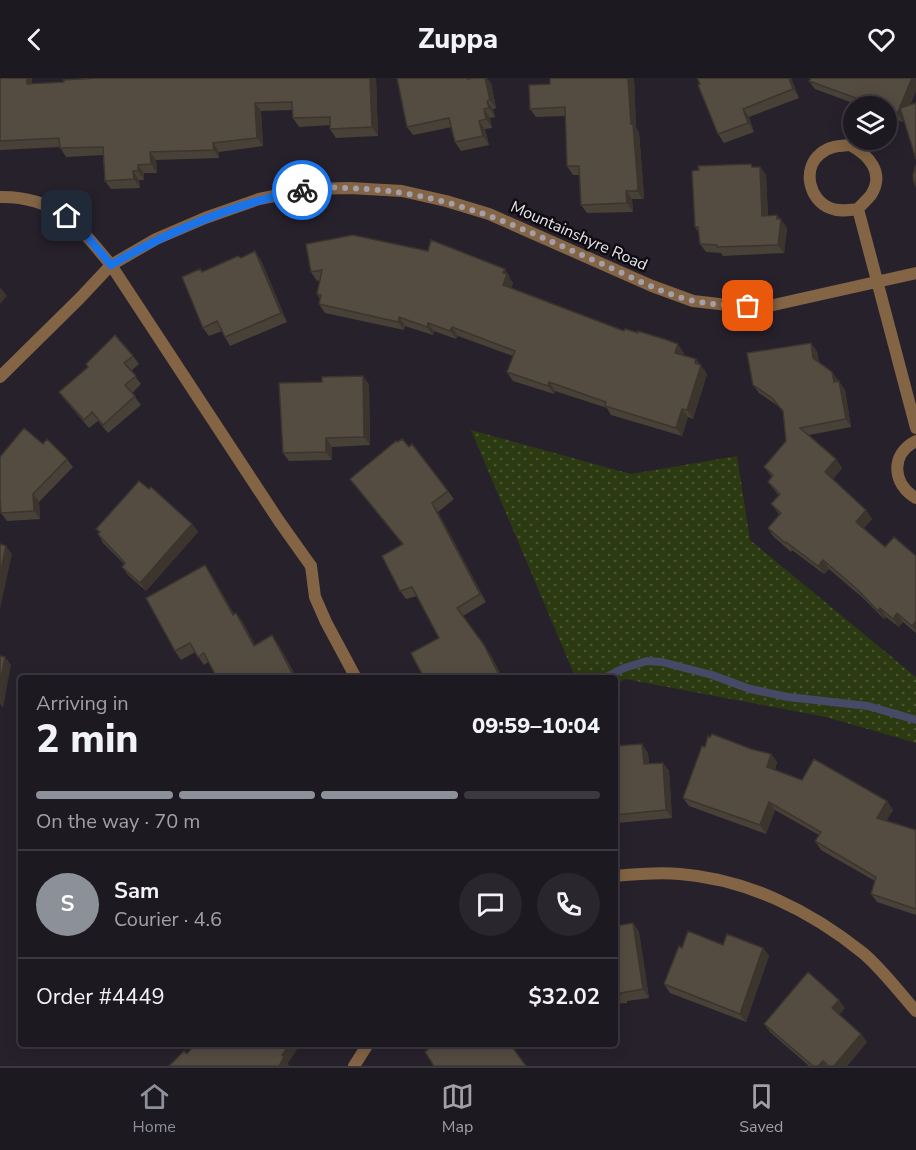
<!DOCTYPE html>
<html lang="en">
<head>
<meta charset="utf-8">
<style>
  :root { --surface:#1d1921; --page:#2a262e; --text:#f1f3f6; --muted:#a0a0a5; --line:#3b383f; --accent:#8c9099 }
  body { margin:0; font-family:"Nunito Sans",sans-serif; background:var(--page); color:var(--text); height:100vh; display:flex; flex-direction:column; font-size:22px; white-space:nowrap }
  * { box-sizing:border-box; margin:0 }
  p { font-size:20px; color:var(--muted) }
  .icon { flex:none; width:33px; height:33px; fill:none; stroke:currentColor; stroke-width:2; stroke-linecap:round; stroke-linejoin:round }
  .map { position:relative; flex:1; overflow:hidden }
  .side { position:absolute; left:18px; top:597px; width:600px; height:372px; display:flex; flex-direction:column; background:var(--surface); border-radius:6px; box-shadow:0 3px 15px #0003,0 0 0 2px var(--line) }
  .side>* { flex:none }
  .controls { position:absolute; left:843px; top:18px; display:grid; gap:12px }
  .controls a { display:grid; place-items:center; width:54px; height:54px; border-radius:50%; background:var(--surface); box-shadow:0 3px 15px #0003,0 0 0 2px var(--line); font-size:30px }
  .pin { position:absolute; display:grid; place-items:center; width:51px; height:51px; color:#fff; margin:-26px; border-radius:12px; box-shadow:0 3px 9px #0006 }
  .courier { position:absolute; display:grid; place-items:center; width:60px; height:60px; margin:-30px; border:4px solid #1a73e8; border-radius:50%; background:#fff; color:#222; box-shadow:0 2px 8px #0007 }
  .summary em { font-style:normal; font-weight:800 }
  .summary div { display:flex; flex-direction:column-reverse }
  .summary { display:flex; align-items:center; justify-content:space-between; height:102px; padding:0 18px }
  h1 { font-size:39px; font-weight:800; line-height:45px }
  .bar { display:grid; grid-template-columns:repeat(4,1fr); gap:9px 6px; align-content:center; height:72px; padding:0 18px }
  .bar i { height:8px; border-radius:4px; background:var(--line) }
  .bar .current { background:var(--accent) }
  .bar p { grid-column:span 4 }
  .line { display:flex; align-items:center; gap:15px; padding:0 18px; border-top:2px solid var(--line) }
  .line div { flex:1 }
  .round { display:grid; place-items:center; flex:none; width:63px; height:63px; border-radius:32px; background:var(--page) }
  header { display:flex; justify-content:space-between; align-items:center; height:78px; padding:0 18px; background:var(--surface); font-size:27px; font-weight:800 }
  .tabs { display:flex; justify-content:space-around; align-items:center; height:84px; border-top:2px solid var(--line); background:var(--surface); font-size:16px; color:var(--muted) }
  .tabs a { display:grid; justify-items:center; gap:3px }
  .tabs .current { color:var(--accent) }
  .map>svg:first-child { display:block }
  .grass { fill:url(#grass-dots) }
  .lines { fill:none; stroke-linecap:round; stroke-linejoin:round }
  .stream { stroke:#464a66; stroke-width:8 }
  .service { stroke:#836444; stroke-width:12 }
  .minor { stroke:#836444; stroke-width:12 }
  .wall { fill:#484138 }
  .shaded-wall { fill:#3b352e }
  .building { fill:#544c41; stroke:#3b352e; stroke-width:1.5 }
  .done { stroke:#a39ea7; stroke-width:6; stroke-dasharray:0 10.8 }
  .route { stroke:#1a73e8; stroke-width:8 }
  .labels { text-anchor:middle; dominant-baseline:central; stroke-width:5; stroke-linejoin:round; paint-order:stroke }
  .street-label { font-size:16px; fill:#e6e2e9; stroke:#0e0c11 }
</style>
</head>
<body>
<header><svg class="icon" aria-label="back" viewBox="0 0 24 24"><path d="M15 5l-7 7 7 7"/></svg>Zuppa<svg class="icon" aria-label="heart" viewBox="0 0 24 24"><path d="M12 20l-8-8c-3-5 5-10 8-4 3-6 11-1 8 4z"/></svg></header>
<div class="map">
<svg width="916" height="988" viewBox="0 0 916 988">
  <defs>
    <pattern id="grass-dots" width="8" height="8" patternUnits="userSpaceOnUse" patternTransform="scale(1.5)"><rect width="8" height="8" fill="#2b3a10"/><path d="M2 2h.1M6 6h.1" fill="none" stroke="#4a5633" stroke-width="1.8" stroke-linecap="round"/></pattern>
  </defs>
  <rect width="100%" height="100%" fill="#27212c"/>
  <path class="grass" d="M471,352l160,44 106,-18 13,84 166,137v66l-90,-26 -201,-38 -10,6v-7h-49l8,-4z"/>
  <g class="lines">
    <path class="stream" d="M604,600l20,-10 23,-7 15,1 50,13 38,14 38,8 80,9 48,14"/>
    <path class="service" d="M111,187l168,256 32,45"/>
    <path class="minor" d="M850,67c19,10 35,28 21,50 -4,5 -9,9 -13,14 -9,1 -19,3 -28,-1 -21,-8 -28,-39 -10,-54 9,-8 19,-8 30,-9z
      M0,119c56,-1 79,29 111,68
      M858,131l58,219
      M0,299l80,-79 31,-33 45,-26 49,-21 54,-19 50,-10 41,-1 52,3 44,10 43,13 163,72 41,15 35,4 41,1 147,-33
      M916,363c-26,13 -24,43 0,57
      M311,488l4,31 11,25 30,56
      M615,798c21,-2 43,-4 65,-2 67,5 131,37 183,79 19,16 36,39 53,58
      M354,988l14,-22"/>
  </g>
  <path class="wall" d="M0,0l32,6 32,-2 33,-4h279l2,58 -42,2 -6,-9v-4l-31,2 -6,-9 -1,-8 -31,1 2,35 -44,6v6l-63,2 1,13h-13v7h-5l1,8 -29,1 -6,-8 -2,-26 -37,2 -6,-10 -60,3z
    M550,0h84l2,50 3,4 5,64 -1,3h-11l1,13 -46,1 -6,-8 -1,-30h-7l-6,-9 -2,-50 -29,1 -6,-8 20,-25z
    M697,0h94l8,20 -50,19 5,15 -30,11 -6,-9z
    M916,0v13l-13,31 -17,-6v-10h-25l-46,-17 -6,-8z
    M468,1l23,4 5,25 -3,1 2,8 -5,1 2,10 -7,1 4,16 -28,6 -6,-9 -3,-15 -39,8 -6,-8z
    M753,89h7l6,8 2,40h9l10,13 -3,25 -61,3 -2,-3 -15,-1 -6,-8 -1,-11 -4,-6z
    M306,166l204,33v2l3,4 -2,5 173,65 -1,2 13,4 11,15 -14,45 -5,-2 -6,19 -71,-21 -4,-7 -52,-17 -1,3 -41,-13 -6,-9 6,-16 -55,-20 -2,3 -22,-8 -1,4 -28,-9 -1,4 -79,-17 -6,-9 1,-5 -3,-5 3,-14 -3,1 -6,-9z
    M241,180l20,2 26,62 -57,24 -5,-9 -3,-6 -13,5 -6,-8 -1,-56z
    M817,273l2,11 13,10 6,9 7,9 6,37 -42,8 27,24 6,9 -9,11 33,31 6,9 -8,9 21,19 31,9v77l-13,-11 -4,5 -13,-10 -2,2 -21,-21 -34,-29 -5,5 -32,-24 -1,2 -18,-16 -5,-8 11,-14 -8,-10 8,-8 -11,-14 4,-5 -8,-10 22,-26 -3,-29 -5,-6 -19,-13 -6,-8z
    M133,278l6,8 -8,7 10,13 -9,9 9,12 -33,28 -10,-12 -9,7 -24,-28 -6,-8z
    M369,306l1,61 -38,2v13l-43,1 -6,-8z
    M43,366l24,15 6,8 -34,35 1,17 -33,2 -6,-8z
    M350,401l98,12 6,8 -16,13 48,90 -23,14 27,38 13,24h-79l15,-40 -22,-42 -11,3 -6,-8 2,-47z
    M192,446l6,8 -52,59 -18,-16 -6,-8 2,-3 -21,-21 -5,-9 1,-1 -3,-4z
    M205,487l6,9 23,40 8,7 13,24 23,-1 19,34h-80l-9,-16 -4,3 -9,-13 -14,8 -6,-9z
    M615,668l33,7 1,11 14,-1 6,8 3,47 -55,5v5h-2z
    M705,669l46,2 20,5 6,8 -2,8 27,10 85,21 6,9 -7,11 30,9v85l-39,-13 -6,-8 4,-13 -54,-31 -6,-9 4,-6 -44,-25 -9,24 -77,-28 -6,-8z
    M633,845l6,9 10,66 -22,3v2l-12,1v-78z
    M723,867l40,3 6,8 -23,66 -76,-29 -6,-9 18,-36z
    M845,930l-6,7 22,19 6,8 -20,24h-38l-39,-34 -6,-8z"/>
  <path class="shaded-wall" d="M27,0h5l1,14 -6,-8z
    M370,0h6l2,58 -6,-9z
    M485,0h2l4,5 5,25 -6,-8z
    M628,0h6l2,50 3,4 5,64 -1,3 -6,-8 -6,-67z
    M789,0h2l8,20 -6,-9z
    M912,0h4v13l-13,31 -6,-8z
    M487,23l6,8 2,8 -6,-9z
    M255,25l6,8 2,35 -6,-8z
    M484,31l6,9 2,10 -6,-9z
    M743,31l6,8 5,15 -6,-9z
    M479,43l6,8 4,16 -6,-9z
    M213,65l6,9v6l-5,-8z
    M150,74l6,8 1,13 -6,-9z
    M138,87l6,8v7l-6,-9z
    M760,89l6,8 2,49 -6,-8z
    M133,93l6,9 1,8 -6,-9z
    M626,113l6,8 1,13 -6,-9z
    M777,137l10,13 -3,25 -6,-8z
    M255,173l6,9 26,62 -6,-9z
    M505,191l5,8v2l3,4 -4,10 -6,-8v-12z
    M1,210l6,8 -7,8v-15z
    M399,239l6,9 -1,4 -6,-8z
    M428,245l6,8 -1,4 -6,-8z
    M452,249l6,9 -2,3 -6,-8z
    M811,265l6,8 2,16 -6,-9z
    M678,266l6,9 -3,8 -6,-8z
    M696,281l11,15 -14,45 -6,-9z
    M832,294l6,8 2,11 -6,-9z
    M363,298l6,8 1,61 -6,-8z
    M839,303l6,9 6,37 -5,-8z
    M549,304l6,9 -1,3 -6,-8z
    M682,331l6,8 -6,19 -6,-8z
    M326,360l6,9v13l-6,-8z
    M836,381l6,9 -11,13 -6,-9z
    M33,416l6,8 1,17 -6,-8z
    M432,425l6,9 48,90 -6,-8z
    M866,432l6,9 -10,11 -6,-8z
    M192,446l6,8 -52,59 -6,-8z
    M6,468l6,8 -12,55v-35z
    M823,482l6,9 -5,5 -6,-8z
    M205,487l6,9 28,49 -6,-8z
    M880,530l6,9 -2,2 -6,-8z
    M236,535l6,8 18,33 -6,-8z
    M897,535l6,9 -4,5 -6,-8z
    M916,543v11l-4,-6z
    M272,557l6,9 19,34 -5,-5z
    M484,567l6,9 13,24 -4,-3z
    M5,579l6,8 -8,43 -3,-4v-21z
    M642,666l6,9 2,20 -6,-9z
    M771,676l6,8 -4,13 -6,-8z
    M663,685l6,8 3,47 -6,-8z
    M887,723l6,9 -10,17 -6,-9z
    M769,724l6,8 -9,24 -6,-9z
    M633,845l6,9 10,66 -6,-9z
    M763,870l6,8 -23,66 -6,-8z
    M839,922l6,8 -7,8 -6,-8z
    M861,956l6,8 -20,24h-13z
    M290,966h11l-13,19 1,3h-10l3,-11z
    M823,983l3,5h-8z"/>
  <path class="building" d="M0,0h27v6l37,-2 -1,-2 34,-2h273l2,49 -42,2v-12l-37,1 -1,-16 -37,1 2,35 -44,5 1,7 -64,2 1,12 -13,1v6h-5l1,8 -29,2 -2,-34 -43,1 -1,-10 -59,3z
    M397,0h69l2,1 5,-1h12l5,22 -3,1 2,7 -5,1 2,10 -7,2 4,15 -28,6 -6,-24 -42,9z
    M550,0h78l3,46h2l5,63 -1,4h-11l1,12 -46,2 -2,-39h-12l-2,-59 -35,2 -1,-24 21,-1z
    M697,0h92l4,11 -50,20 5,14 -30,11 -20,-49 2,-1z
    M811,0h101l-15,36 -11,-4v-4h-8l-69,-25z
    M916,25v56l-16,-51z
    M751,86l1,3h8l2,49 15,-1v4h4l-3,26 -61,2v-2l-17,-1 -2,-17h-3l-3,-56 7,-1 -1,-4z
    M916,87v22l-2,-5 -1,-7z
    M353,157l75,16 3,-11 74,29 -2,4 4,1 -4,11 121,46 1,-2 13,4v-2l26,8 14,5 -3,9 21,6 -1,4 6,2 -14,45 -5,-1 -6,19 -71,-22 1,-4 -57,-20 -1,4 -41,-14 8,-21 -63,-24 -2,4 -22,-8 -1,4 -28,-10 -1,5 -79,-18 2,-9 -4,-1 5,-24 -11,2 -5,-28z
    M255,173l26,62 -56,24 -8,-16 -14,7 -21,-51 18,-8 2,3 36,-16 3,2z
    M115,257l18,21 -9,7 12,13 -11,9 10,11 -32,29 -11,-13 -8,8 -25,-28 29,-25 -2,-3z
    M811,265l2,15 19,14 2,10 5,-1 7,38 -46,9 36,31 -11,13 41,38 -10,12 29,25 9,-10 22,19v65l-4,5 -15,-13 -4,6 -13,-11 -2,3 -21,-22 -34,-29 -5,6 -32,-24 -1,1 -17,-15 13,-15 -10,-9 9,-10 -12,-12 5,-7 -9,-8 22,-26 -3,-30 -11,-13 -19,-13 -6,-32z
    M363,298l1,61 -38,1v14l-43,1 -4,-70 43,-1v-5z
    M24,350l19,16 4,-5 20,20 -34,35 1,17 -33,2 -1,-14v-42z
    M402,361l7,8 3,-3 36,47 -16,12 48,91 -23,14 27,37 15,30 -5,3h-70l-13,-25 28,-15 -27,-51 -12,4 -18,-35 21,-12 -53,-65 46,-38 1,1z
    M139,403l10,8 2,-2 41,37 -52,59 -18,-16 3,-4 -27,-29 2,-2 -4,-3z
    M0,466l6,2 -6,28z
    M205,487l28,50 3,-2 18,33 18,-11 20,38 -9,5h-66l-13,-25 -6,4 -8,-14 -15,8 -29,-53z
    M0,578l5,1 -5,26z
    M712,656l39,15 20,5 -4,13 35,13 12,-21 73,42 -10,17 39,12v79l-45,-15 5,-17 -61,-36 6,-9 -52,-30 -9,23 -77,-27 19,-52 3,1 3,-11 2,1z
    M642,666l2,20 19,-1 3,47 -51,5v-69z
    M633,845l10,66 -22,4v1l-6,1v-69z
    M688,853l35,14 4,-11 36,14 -23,66 -76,-30 15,-38 3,2z
    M808,894l31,28 -7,8 29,26 -27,32h-5l-6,-5 -5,5h-5l-49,-42z
    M195,966h95l-8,11 2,2 -5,9h-110l15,-15 3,3z
    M434,966h76l16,22h-92l-9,-14z"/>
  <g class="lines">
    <path class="done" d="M302,112c21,-4 44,-2 64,-1 90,6 154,39 234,74 30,13 62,31 94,38 18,4 36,4 54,5"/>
    <path class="route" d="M67,138l19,19 25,30c60,-35 123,-61 191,-75"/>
  </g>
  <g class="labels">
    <g class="street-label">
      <text transform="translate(579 158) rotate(24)">Mountainshyre Road</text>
    </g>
  </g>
</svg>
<div class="controls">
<a><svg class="icon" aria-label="layers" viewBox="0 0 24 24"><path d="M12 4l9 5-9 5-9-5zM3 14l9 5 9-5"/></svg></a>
</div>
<div class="pin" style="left:748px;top:228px;background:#ea580c"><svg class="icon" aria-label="bag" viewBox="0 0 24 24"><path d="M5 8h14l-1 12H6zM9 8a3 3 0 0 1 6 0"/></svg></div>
<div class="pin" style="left:67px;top:138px;background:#1f2937"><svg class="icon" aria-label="home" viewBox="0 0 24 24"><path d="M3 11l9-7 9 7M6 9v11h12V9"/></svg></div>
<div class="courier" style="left:302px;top:112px"><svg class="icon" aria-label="bike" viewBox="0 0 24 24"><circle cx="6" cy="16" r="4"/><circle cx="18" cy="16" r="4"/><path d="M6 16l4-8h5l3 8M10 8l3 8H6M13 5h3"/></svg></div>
<section class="side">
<div class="summary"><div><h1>2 min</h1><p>Arriving in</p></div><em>09:59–10:04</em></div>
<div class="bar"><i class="current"></i><i class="current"></i><i class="current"></i><i></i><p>On the way · 70 m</p></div>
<div class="line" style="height:108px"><b class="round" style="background:var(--accent);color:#fff">S</b><div><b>Sam</b><p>Courier · 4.6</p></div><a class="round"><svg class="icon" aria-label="chat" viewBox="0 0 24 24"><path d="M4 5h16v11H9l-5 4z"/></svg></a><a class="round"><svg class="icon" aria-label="phone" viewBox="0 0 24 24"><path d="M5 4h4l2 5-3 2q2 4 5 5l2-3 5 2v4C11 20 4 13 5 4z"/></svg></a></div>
<div class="line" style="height:78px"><div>Order #4449</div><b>$32.02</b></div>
</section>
</div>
<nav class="tabs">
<a class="current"><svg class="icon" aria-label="home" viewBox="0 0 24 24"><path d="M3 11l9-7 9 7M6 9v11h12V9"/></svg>Home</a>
<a><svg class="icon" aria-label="map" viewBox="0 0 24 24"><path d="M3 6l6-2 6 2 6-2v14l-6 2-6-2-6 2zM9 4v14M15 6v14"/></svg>Map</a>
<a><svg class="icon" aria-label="saved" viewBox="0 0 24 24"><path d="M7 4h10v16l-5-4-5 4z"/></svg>Saved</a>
</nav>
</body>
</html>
